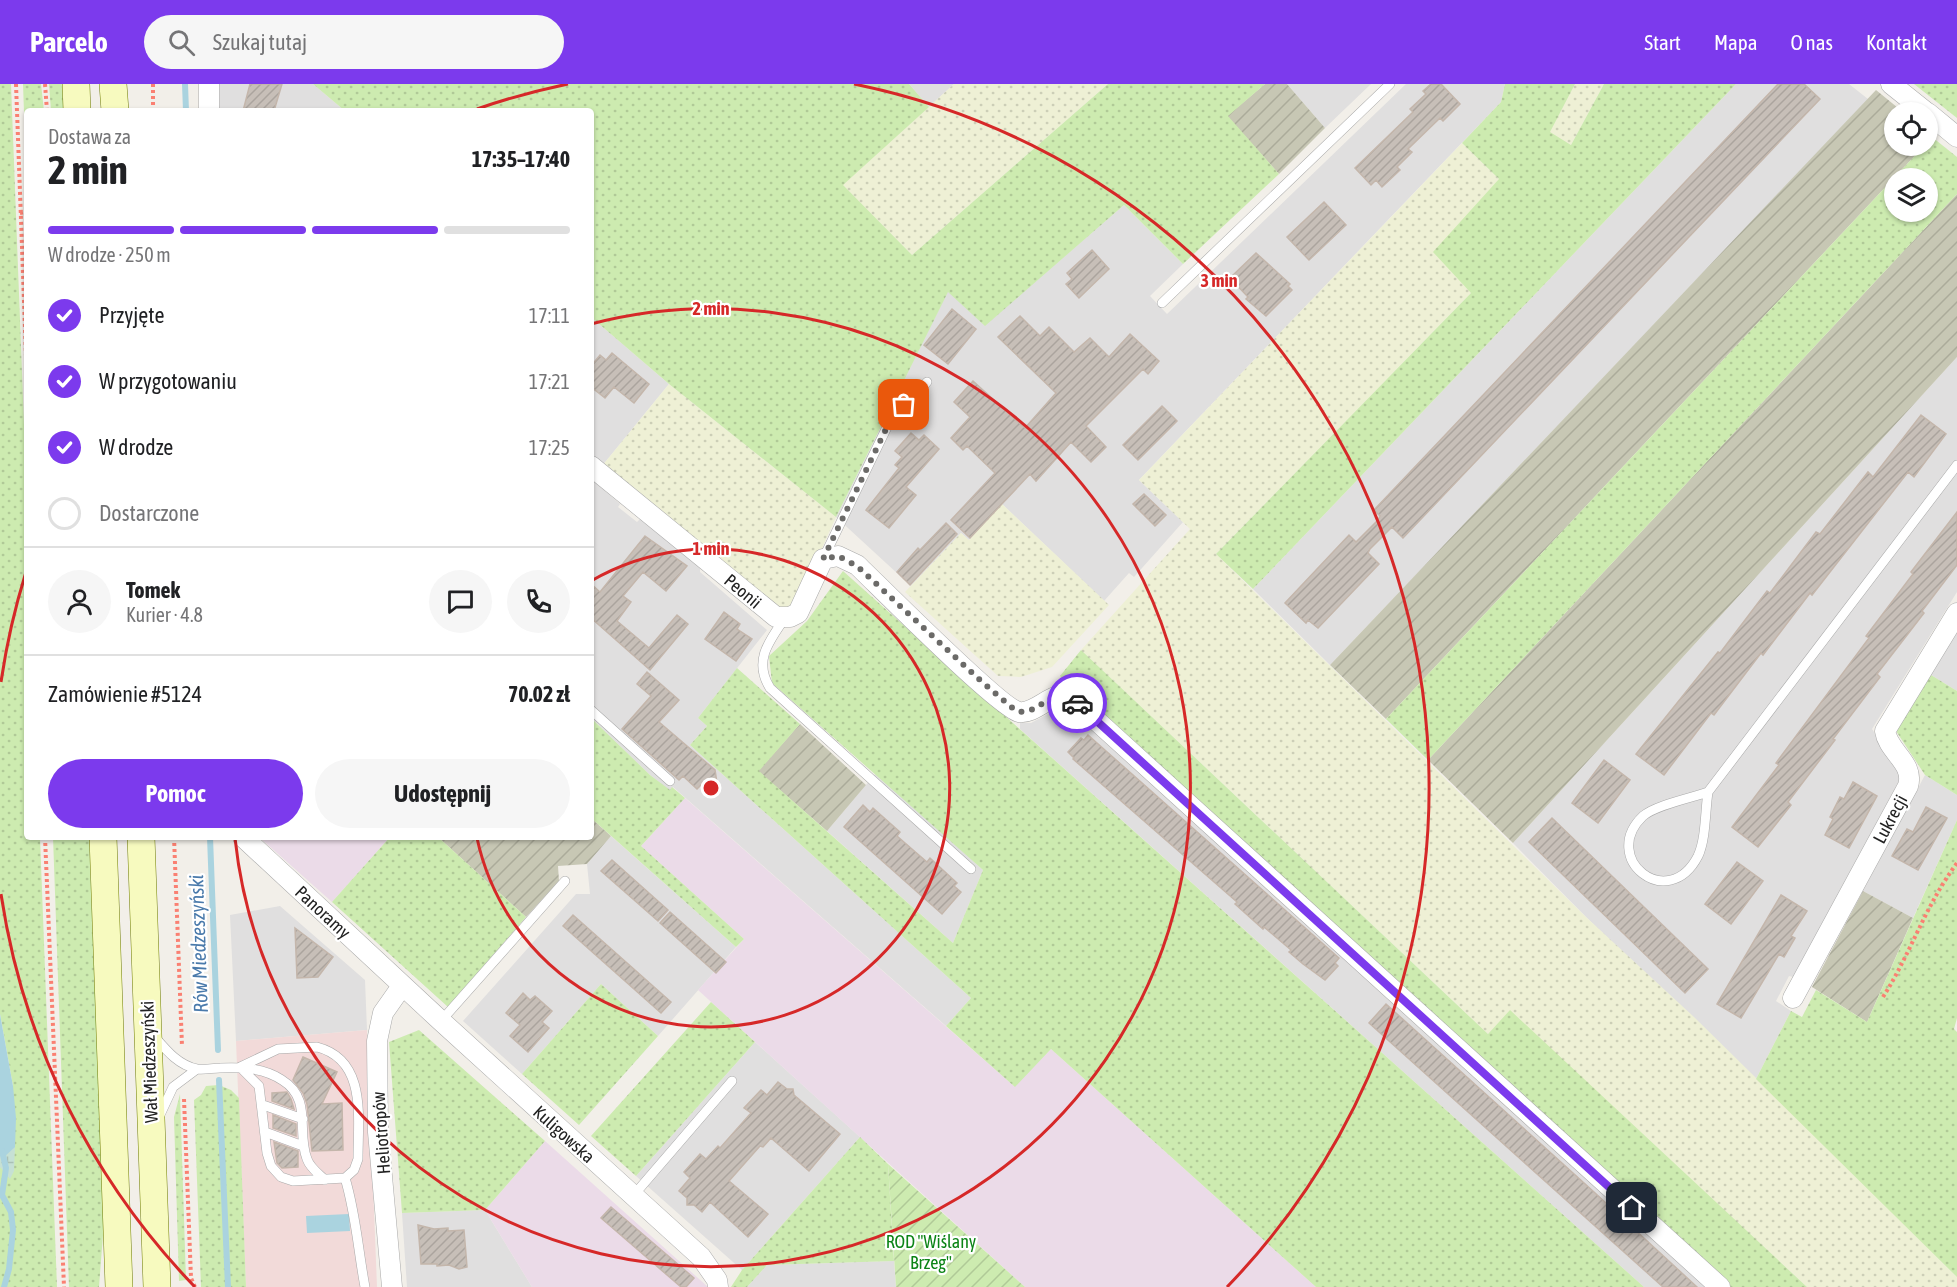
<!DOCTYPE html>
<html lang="pl">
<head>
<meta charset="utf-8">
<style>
  :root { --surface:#fff; --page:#f6f6f6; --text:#202124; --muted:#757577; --line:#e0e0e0; --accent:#7c3aed }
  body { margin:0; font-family:"Asap Condensed",sans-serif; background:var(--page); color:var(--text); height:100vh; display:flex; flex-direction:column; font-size:22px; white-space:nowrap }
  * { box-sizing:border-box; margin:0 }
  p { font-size:20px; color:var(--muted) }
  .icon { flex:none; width:33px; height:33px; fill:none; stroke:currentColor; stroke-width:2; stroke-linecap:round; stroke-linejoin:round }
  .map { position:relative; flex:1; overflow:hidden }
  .panel { position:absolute; left:24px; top:24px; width:570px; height:732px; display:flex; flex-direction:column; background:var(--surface); border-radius:6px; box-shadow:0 2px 4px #0004 }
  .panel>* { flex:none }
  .controls { position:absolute; left:1884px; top:18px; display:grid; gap:12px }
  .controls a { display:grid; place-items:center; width:54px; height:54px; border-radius:50%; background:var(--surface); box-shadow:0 2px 4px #0004; font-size:30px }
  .pin { position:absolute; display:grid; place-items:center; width:51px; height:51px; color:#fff; margin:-26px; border-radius:12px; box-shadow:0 3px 9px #0006 }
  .courier { position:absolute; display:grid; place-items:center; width:60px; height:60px; margin:-30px; border:4px solid #7c3aed; border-radius:50%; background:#fff; color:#222; box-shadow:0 2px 8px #0007 }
  .head em { font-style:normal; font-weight:700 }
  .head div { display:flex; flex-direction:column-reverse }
  .head { display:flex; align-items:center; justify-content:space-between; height:102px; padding:0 24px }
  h1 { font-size:39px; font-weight:700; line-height:45px }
  .bar { display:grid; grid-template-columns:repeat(4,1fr); gap:9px 6px; align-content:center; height:72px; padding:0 24px }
  .bar i { height:8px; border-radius:4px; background:var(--line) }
  .bar .selected { background:var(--accent) }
  .bar p { grid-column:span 4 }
  .line { display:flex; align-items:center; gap:15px; padding:0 24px; border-top:2px solid var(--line) }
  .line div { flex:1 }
  .round { display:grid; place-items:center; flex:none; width:63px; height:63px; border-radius:32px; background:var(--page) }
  ol { padding:0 24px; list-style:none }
  li { display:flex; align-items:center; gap:18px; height:66px }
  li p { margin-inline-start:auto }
  li .icon { padding:6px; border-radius:50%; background:var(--accent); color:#fff; stroke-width:4 }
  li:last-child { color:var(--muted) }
  li i { width:33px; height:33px; border:3px solid var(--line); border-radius:50% }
  .button { display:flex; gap:12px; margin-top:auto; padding:12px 24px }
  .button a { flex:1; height:69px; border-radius:36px; background:var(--accent); color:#fff; font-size:24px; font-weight:700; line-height:69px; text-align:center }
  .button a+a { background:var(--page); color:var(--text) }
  header { display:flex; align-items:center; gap:36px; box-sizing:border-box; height:84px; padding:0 30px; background:var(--accent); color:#fff }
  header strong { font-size:28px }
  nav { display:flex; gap:33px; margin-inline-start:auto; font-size:21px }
  .search { width:420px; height:54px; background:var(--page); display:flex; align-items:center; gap:15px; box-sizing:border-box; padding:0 21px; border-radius:33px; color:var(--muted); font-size:22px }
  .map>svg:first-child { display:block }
  .residential { fill:#e0dfdf }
  .commercial { fill:#f2dad9 }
  .industrial { fill:#ebdbe8 }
  .construction { fill:url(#construction-furrows) }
  .farmland { fill:url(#farmland-dots) }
  .grass { fill:url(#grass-dots); fill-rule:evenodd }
  .wetland { fill:url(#wetland-marsh) }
  .garden { fill:url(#garden-furrows) }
  .water { fill:#aad3df }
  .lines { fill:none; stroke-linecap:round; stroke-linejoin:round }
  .stream { stroke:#aad3df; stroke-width:6 }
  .building { fill:url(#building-hatch); stroke:#c4b6ab; stroke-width:1.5 }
  .lane-casing { stroke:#a9a9a9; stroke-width:10 }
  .street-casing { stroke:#a9a9a9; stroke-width:21 }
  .secondary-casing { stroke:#707d05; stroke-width:28 }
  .path { stroke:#fa8072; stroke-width:4; stroke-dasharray:3 3; stroke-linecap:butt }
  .lane { stroke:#fff; stroke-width:9 }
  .street { stroke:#fff; stroke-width:20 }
  .secondary { stroke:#f7fabf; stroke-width:27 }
  .done { stroke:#6b6a68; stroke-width:6; stroke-dasharray:0 10.8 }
  .route { stroke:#7c3aed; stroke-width:8 }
  .ring { fill:none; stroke:#d62828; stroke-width:3 }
  .labels { text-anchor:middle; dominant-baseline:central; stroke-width:4.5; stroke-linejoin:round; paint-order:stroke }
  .street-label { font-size:18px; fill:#222; stroke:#fff }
  .park-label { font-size:18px; fill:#0c8416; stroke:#fff }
  .water-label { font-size:20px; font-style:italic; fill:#4a7aab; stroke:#fff }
  .centre { fill:#d62828; stroke:#fff; stroke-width:3 }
  .ring-label { font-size:18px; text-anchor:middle; font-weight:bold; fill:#d62828; stroke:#fff; stroke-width:4.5; stroke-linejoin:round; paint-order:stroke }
</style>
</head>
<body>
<header>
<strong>Parcelo</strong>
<div class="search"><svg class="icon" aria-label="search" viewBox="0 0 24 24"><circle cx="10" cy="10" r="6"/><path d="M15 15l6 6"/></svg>Szukaj tutaj</div>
<nav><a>Start</a><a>Mapa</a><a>O nas</a><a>Kontakt</a></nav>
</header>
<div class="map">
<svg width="1957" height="1203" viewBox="0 0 1957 1203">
  <defs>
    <pattern id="construction-furrows" width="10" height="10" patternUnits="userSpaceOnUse" patternTransform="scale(1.5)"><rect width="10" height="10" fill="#c7c7b4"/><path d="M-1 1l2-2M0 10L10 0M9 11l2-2" fill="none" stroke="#abab9a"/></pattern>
    <pattern id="farmland-dots" width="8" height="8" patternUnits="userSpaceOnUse" patternTransform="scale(1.5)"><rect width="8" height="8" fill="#eef0d5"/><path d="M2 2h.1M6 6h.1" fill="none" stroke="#ccceb7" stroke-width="1.8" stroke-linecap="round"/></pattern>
    <pattern id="grass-dots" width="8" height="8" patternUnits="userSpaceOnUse" patternTransform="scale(1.5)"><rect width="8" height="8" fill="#cdebb0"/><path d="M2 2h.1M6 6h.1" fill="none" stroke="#b0c997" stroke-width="1.8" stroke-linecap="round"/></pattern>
    <pattern id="wetland-marsh" width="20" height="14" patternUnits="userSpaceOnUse" patternTransform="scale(1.5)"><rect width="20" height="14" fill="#c6e0d4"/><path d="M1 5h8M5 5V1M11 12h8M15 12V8" fill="none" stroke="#aac0b6"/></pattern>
    <pattern id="garden-furrows" width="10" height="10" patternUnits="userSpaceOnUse" patternTransform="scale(1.5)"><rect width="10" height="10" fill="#cdebb0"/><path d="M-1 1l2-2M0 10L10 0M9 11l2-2" fill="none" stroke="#b0c997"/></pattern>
    <pattern id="building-hatch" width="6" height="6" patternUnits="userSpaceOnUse" patternTransform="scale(1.5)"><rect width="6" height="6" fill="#c7bfb8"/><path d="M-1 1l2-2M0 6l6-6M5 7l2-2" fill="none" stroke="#aba49e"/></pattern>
  </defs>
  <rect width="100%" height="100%" fill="#f2efe9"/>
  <path class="residential" d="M218,0h95l32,27h-126z
    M909,0h45l-25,23z
    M1287,0h84l-46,44z
    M1406,0h99l-4,18 -362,378 44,42 -49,55 -5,-4 -25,28 -102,-97 -33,36 -8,-7 -50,53 -75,-69 112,-226 37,34 139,-120 59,59 -33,32 17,18z
    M1736,0h113l19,15 -538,566 -77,-76z
    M591,233l78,67 -67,82 -11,-8z
    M1957,273v235l-85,137 30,46 -109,202 -4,-1 -13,25 15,10 -35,68 -169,-161 -74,-75z
    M591,395l29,25 -2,3 19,15 3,-3 60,49v4l67,58 -69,88 9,8 -17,19 281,253 -25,28 -273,-239 -3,4 -20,-16 -59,-57z
    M1957,549v58l-26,-16z
    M1082,611l649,592h-87l-624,-558v-6h11l28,-15 9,1z
    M876,689l107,97 -30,73 -126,-112z
    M1925,691l32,20v25l-44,98 -50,-27z
    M611,752l125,111 -78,89 -57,-52 -79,90 -59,-53 113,-127h14l-3,-30z
    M280,822l85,74 2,50 -131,11 -6,-126z
    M755,958l105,95 -118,133 -106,-94z
    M485,1126l47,77h-125l-5,-74z
    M894,1177l2,26h-149l20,-22z"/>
  <path class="commercial" d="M367,946l10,257h-131l-10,-246z"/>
  <path class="industrial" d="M685,714l329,288 37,-37 265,238h-291l-327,-297 46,-51 -103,-93z
    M259,753h131l-58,65z
    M545,1057l163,146h-176l-47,-77z"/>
  <path class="construction" d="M1265,0h22l38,44 -46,46 -52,-58z
    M1876,6l27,22h-9v34h30l-538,573 -56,-54z
    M1957,110v163l-444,486 -85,-83z
    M800,640l66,61 -39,46 -69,-60z
    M591,734l20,18 -24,28 -29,2 1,15 -33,36 -88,-80h153z
    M1863,807l50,27 -46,104 -55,-35z"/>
  <path class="farmland" d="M954,0h154l-196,171 -70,-70z
    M1575,0h29l-33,61 -22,-12z
    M1462,59l37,36 -28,114 -255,261 371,364 107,99 182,179 81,81v10h-150l-297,-276 -22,23 -407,-384 109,-121 -51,-49z
    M669,300l167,133 -38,85 -13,6 -13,-3 -170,-139z
    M1002,420l107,101 -57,62 -31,10 -23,-1 -93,-84 56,-59 8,7z"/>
  <path class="grass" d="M0,0h11l16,419v334h13l17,450h-57v-132l13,-69 -13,-72z
    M23,0h18l3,27h-17v88z
    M49,0h13l2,27h-13z
    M313,0h596l20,23 -86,78 69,70 196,-171h157l-37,32 51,58 -96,90 -59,-59 -139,121 -37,-34 -112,225 -167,-133 -78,-67v-206h-246z
    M1505,0h70l-25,48 21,13 33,-61h132l-483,505 -37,-35 255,-261 -38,-41 66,-73 -37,-36 39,-41z
    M1914,0h43v34z
    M1932,53l25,20v37l-529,566 -42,-41 538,-573h4zM1894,94h34v34h-34z
    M843,487l801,716h-328l-265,-238 -36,38 -69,-61 25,-28 -281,-253 17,-19 -9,-8 39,-50 63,56 -41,47 194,172 30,-73 -211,-187 -3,-27 38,-35z
    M1081,566l407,384 22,-24 297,277h-76l-671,-611z
    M1931,591l26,16v104l-32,-20 -29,-44z
    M591,634l59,57 20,15 2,-3 13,11 -44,48 103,93 -8,8 -145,-129z
    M1957,736v198l-3,11 3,3v245l-201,-198 35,-68 11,6 14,-27 51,32z
    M53,753h36l15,385 -5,65h-30z
    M390,753h48l88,80 -78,90 -116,-105z
    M601,900l57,52 -79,89 -57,-51z
    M711,918l44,40 -119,134 -45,-40z
    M419,946l126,111 -60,69 -83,3 -13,-171z
    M219,1001l12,5 8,8 7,189h-45l-7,-187 7,-5 5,-9z
    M180,1010l6,186 -7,1 -5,-164z
    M860,1053l28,27 6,97 -127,4 -20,22h-16l11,-17z"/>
  <path class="wetland" d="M0,1047l2,11 13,5 -1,24 -4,8 -10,-12z"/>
  <path class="garden" d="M888,1080l137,123h-129z"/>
  <path class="water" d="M0,930l13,72 3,32 -1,29 -12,11 -3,-3z
    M349,1130l1,17 -43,2 -1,-17z"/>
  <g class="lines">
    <path class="stream" d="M185,0l1,27
      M210,753l8,213
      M219,996l9,207
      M2,1067l4,17 -4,27 9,17 2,18 -4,39 -5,18"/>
  </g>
  <path class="building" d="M250,0h32l-8,27h-31z
    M1431,0h10l19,20 -17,17 -3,-3 -32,31 4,3 -15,15 3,3 -18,17 -6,-7 -5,5 -16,-17 58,-56 -3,-3 16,-15 -3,-3z
    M1778,0h26l16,15 -417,439 -11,-11 -22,22 -2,4 11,11 -61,64 -10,-8 -2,3 -21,-20 64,-68 7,7 22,-22 2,-4 -6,-6z
    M1324,118l22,23 -37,35 -22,-23z
    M1092,166l17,19 -30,29 -13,-14 6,-5 -5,-6z
    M1256,169l34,31 -2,2 4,4 -26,26 -20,-17 2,-2 -18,-19z
    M952,225l24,20 -28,35 -24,-19z
    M1020,232l20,20 9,-9 25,25 16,-14 19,19 21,-23 29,27 -11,13 -5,-5 -57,57 20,21 -15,15 -20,-20 -35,39 -6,-7 -60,64 -19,-18 44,-47 -28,-27 -4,4 -12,-12 19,-21 -16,-15 19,-21 52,47 31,-35 -58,-56z
    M612,269l37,31 -15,19 -20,-16 -9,11 -14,-11v-21l9,-11 6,5z
    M1162,322l15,15 -39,39 -15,-15z
    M1921,331l25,19 -32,43 -6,-5 -96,123 -2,-2 -47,62 -2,-2 -47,62 -3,-2 -47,62 -28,-21 82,-102 2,1 47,-62 3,2 46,-61 4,2 48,-62 5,5z
    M911,349l8,7 5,-5 15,14 -33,38 10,8 -27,33 -23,-18 33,-42 -4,-3 7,-8 -7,-6z
    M1144,410l22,21 -11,11 -22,-22z
    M1957,428v53l-35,46 2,2 -47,61 3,3 -47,62 2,1 -47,62 3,3 -33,42 -26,-20 47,-62 -3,-2 93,-125 -3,-2 47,-62 -2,-2z
    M946,439l11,11 -47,51 -13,-13 21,-24 2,2z
    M645,452l42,30 -21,25 -23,-19 -20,24 8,6 -14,19 32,27 28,-33 11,9 -38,46 -59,-52v-34l9,8z
    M724,528l16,12 -3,5 15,10 -16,22 -31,-22z
    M647,588l32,28 -20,22 56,48 2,13 -16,2 -4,4 -14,-13 -4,4 -57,-51 29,-33 -14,-12z
    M1088,651l251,223 -4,5 3,3 -13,14 -22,-16 -14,-12 2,-2 -27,-23 -1,2 -28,-25 2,-2 -164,-143 1,-1 -6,-6 13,-14 3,2z
    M1604,676l26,20 -32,43 -26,-20z
    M1853,698l24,14 -28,52 -24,-13 8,-16 -3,-2 10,-20 4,2z
    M863,721l7,7 3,-4 27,24 -3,4 23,20 7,6 3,-4 27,25 -3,3 7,6 -19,22 -98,-87z
    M1926,723l21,11 -29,52 -26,-14 15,-27 6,3z
    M1552,734l156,151 -23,24 -156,-151z
    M612,776l56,50 -10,11 -57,-50z
    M1737,778l26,19 -32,43 -26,-20z
    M1781,811l26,16 -16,25 4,2 -11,19 -5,-3 -38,64 -24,-14z
    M670,828l56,50 -10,11 -56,-50z
    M573,831l98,87 -10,11 -98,-87z
    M295,844l38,29 -15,20 -21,1z
    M523,909l7,7 5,-4 17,15 -10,11 7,6 -21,24 -18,-16 10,-11 -14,-12z
    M1386,920l208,188 103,95h-34l-294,-264z
    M303,973l34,15 -15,32 20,-1 1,47 -31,1 -5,-47 -4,-11 -10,-13z
    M778,998l9,7h6l1,6 46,39 -31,37 -38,-33 -8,9 -3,-1 -31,35 39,33 -20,23 -38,-35 -8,10 -8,-7h-7v-7l-8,-7 11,-13 -6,-6 16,-18 6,5 12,-13 2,2 31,-35 -7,-5 17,-18 6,5z
    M287,1008l4,7 3,10 -22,-8v-8z
    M273,1031l23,9v12l-23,-8z
    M274,1058l24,9v16l-16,1 -5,-5z
    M611,1123l83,71 -8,9h-5l-80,-69z
    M418,1141l16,4 14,-1v3l16,-1 3,37 -8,2 -10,-4 -12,1v-2h-16z"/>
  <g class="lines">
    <g class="lane-casing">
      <path id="lane" d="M1162,219l228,-219
        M824,473l64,-132 39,-43
        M785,534c-16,23 -32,43 -15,70l201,181
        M591,626l79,71
        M1708,708c-17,6 -52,13 -65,24 -44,42 25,98 55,40 8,-17 7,-44 10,-64l249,-327
        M441,937l124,-140
        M154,952c12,14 24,29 43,33 7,1 16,-1 23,-1 22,-1 44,0 62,12 31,19 14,51 25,79 3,9 12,15 18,21
        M317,963c50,13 41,70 41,112l-4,11 -9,8 -52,3 -12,-4 -10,-11 -4,-13 -8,-67 -19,-19 38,-18z
        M263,1021l40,14
        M159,1033l14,-30 24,-18
        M265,1048l38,14
        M345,1094c11,36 13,72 20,109
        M633,1112l99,-115"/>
    </g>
    <g class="street-casing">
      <path id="street" d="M209,0v27
        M1891,0l35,28
        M1928,29l29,24
        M591,382l185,151h14l8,-4 25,-54 15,-3 19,9c23,22 143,143 162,147 13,2 27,-13 39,-16l18,6 644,585
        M243,753l198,184 260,236 16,23 1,7
        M1793,914l115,-212c7,-23 -20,-34 -23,-55l72,-118
        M392,1203l-14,-155 -1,-91 6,-28 19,-27"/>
    </g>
    <g class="secondary-casing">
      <path id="secondary" d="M76,0l1,27
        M113,0l2,27
        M103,753l16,450
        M141,753l16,450"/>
    </g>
    <path class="path" d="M16,0l11,299
      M45,0l2,27
      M153,0v27
      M20,129l7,-1
      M45,753l19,450
      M174,753l8,209
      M1883,913c28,-44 42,-91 74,-134
      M184,1015l7,179 4,9"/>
    <use href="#lane" class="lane"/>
    <use href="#street" class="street"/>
    <use href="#secondary" class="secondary"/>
  </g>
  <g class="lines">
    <path class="done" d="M904,321l-16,20 -65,134 15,-3 19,10 124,115 35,30c25,6 34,-29 61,-8"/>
    <path class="route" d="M1077,619l555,505"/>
  </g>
  <g class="ring">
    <path d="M591 497A239 239 0 1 1 477 754"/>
    <path d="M591 240A479 479 0 1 1 235 754"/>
    <path d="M195 1203A718 718 0 0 1 1 810M1 598A718 718 0 0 1 26 488M477 25A718 718 0 0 1 568 0M854 0A718 718 0 0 1 1227 1203"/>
  </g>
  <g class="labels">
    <g class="street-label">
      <text transform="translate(743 507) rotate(40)">Peonii</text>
      <text transform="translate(1890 735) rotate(-62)">Lukrecji</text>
      <text transform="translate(323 828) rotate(43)">Panoramy</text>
      <text transform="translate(149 978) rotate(-92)">Wał Miedzeszyński</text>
      <text transform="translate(381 1049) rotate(-94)">Heliotropów</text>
      <text transform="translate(564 1050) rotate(42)">Kuligowska</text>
    </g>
    <g class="park-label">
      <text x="931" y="1157">ROD "Wiślany<tspan x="931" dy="21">Brzeg"</tspan></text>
    </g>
    <g class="water-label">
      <text transform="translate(198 860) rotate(-92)">Rów Miedzeszyński</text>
    </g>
  </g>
  <circle cx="711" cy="704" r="9" class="centre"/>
  <g class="ring-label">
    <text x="1219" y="203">3 min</text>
    <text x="711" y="231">2 min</text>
    <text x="711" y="471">1 min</text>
  </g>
</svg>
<div class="controls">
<a><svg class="icon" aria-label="locate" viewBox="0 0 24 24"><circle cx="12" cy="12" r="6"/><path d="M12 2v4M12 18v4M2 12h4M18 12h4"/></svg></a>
<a><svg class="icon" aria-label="layers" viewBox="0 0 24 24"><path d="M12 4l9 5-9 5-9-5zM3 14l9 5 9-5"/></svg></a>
</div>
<div class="pin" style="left:904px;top:321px;background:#ea580c"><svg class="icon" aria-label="bag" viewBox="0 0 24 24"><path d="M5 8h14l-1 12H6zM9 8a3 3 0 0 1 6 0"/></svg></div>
<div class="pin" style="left:1632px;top:1124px;background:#1f2937"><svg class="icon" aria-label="home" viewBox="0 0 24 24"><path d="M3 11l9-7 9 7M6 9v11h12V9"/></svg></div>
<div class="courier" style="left:1077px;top:619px"><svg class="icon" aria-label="car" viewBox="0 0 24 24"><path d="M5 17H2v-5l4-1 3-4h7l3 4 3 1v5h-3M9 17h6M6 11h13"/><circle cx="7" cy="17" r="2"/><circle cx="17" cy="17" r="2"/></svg></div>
<section class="panel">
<div class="head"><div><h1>2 min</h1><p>Dostawa za</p></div><em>17:35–17:40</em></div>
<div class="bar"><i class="selected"></i><i class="selected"></i><i class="selected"></i><i></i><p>W drodze · 250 m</p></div>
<ol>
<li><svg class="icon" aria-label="check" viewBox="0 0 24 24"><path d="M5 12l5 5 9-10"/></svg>Przyjęte<p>17:11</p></li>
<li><svg class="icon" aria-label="check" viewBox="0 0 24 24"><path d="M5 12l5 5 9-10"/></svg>W przygotowaniu<p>17:21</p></li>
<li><svg class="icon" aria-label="check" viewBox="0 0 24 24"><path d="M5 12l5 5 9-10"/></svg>W drodze<p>17:25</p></li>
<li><i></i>Dostarczone</li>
</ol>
<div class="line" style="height:108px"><a class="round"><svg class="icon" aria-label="person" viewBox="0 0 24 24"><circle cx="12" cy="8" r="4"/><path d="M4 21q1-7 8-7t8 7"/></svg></a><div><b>Tomek</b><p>Kurier · 4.8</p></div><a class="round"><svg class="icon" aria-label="chat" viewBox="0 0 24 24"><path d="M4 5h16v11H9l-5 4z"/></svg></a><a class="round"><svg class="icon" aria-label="phone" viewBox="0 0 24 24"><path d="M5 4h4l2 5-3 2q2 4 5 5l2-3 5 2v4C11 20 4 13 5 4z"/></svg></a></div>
<div class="line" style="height:78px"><div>Zamówienie #5124</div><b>70.02 zł</b></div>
<div class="button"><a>Pomoc</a><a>Udostępnij</a></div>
</section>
</div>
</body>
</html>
